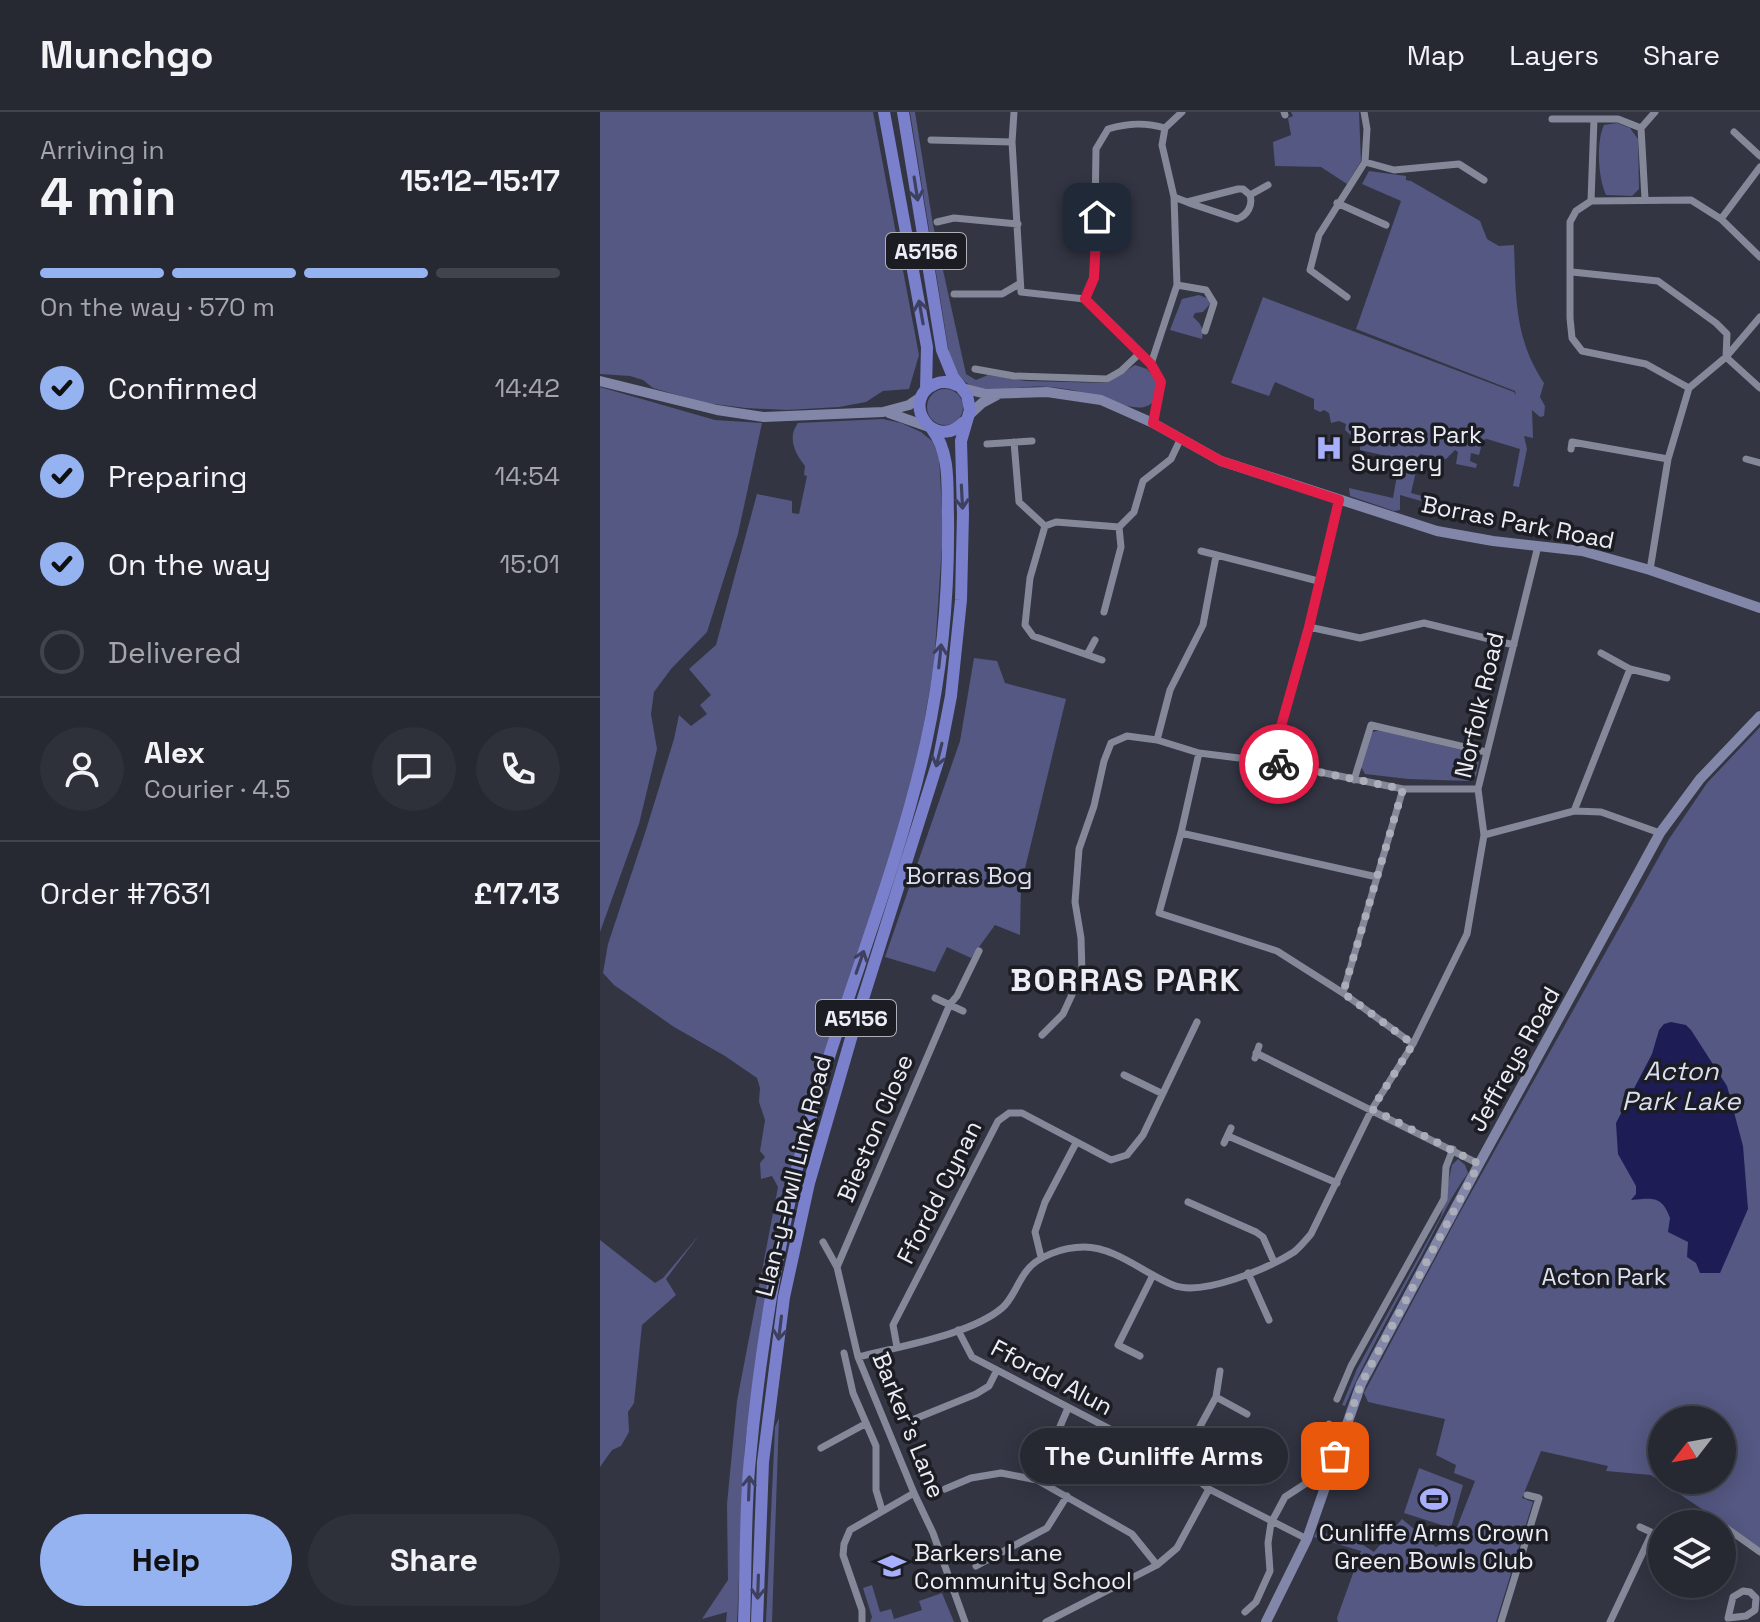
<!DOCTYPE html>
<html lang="en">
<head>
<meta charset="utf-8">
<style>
  :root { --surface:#262832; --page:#2e303a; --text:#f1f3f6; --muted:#a4a6ac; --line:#42444d; --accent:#95b2f1 }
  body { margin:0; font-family:"Space Grotesk",sans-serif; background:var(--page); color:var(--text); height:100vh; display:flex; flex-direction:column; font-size:30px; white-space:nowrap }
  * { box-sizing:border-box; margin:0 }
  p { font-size:26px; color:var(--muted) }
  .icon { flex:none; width:44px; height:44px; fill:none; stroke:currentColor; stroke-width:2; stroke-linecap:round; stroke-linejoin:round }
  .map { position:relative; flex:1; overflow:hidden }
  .sheet { display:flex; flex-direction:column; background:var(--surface); width:600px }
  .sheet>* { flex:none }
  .needle { width:52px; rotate:239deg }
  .buttons { position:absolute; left:1048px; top:1294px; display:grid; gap:16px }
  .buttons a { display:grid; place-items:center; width:88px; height:88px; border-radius:50%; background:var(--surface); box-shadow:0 4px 20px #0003,0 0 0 2px var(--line); font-size:40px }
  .pin { position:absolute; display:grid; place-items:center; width:68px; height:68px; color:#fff; margin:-34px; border-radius:16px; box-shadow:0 4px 12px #0006 }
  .courier { position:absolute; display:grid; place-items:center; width:80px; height:80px; margin:-40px; border:6px solid #e11d48; border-radius:50%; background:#fff; color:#222; box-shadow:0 2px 10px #0007 }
  .bubble { position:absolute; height:56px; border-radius:28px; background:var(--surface); box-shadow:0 4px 20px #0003,0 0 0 2px var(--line); font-size:26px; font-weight:600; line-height:56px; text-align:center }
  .headline em { font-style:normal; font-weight:600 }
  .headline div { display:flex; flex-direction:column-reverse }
  .headline { display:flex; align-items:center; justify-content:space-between; height:136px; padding:0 40px }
  h1 { font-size:52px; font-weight:600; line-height:60px }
  .bar { display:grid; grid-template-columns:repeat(4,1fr); gap:12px 8px; align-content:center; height:96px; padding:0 40px }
  .bar i { height:10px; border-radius:6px; background:var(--line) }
  .bar .active { background:var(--accent) }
  .bar p { grid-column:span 4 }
  .line { display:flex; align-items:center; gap:20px; padding:0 40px; border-top:2px solid var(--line) }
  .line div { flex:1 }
  .round { display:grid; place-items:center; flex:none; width:84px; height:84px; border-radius:42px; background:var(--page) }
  ol { padding:0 40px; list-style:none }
  li { display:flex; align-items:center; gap:24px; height:88px }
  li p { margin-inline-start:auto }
  li .icon { padding:8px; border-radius:50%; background:var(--accent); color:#111; stroke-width:4 }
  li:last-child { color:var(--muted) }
  li i { width:44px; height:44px; border:4px solid var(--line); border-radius:50% }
  .button { display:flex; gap:16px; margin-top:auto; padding:16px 40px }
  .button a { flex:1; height:92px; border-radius:48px; background:var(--accent); color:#111; font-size:32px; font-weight:600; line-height:92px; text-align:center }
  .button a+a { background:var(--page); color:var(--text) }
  header { display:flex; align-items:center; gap:48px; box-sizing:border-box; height:112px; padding:0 40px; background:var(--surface); border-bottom:2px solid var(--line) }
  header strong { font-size:38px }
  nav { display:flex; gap:44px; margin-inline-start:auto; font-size:28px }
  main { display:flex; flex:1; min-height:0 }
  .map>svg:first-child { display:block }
  .green { fill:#545882; fill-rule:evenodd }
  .water { fill:#1e1c54 }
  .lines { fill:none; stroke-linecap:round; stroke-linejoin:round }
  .street { stroke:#858899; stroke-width:7 }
  .secondary { stroke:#8286a8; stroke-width:10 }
  .highway { stroke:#7a80cb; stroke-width:12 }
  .oneway { stroke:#3d405e }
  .done { stroke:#abadb8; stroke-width:8; stroke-dasharray:0 14.4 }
  .route { stroke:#e11d48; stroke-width:10 }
  .labels { text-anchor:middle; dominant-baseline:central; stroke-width:7; stroke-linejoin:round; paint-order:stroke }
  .shield { fill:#1c1d23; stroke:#aeafb7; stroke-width:2 }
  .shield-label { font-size:22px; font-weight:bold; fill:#ecedf7 }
  .poi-label { font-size:24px; fill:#ecedf7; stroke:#1c1d23; text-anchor:start }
  .street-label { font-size:24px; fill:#ecedf7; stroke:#1c1d23 }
  .park-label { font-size:24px; fill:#dcdff2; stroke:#1c1d23 }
  .water-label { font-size:26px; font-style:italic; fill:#dbdef1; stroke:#1c1d23 }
  .district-label { font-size:32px; font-weight:bold; letter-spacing:2px; fill:#ecedf7; stroke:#1c1d23 }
</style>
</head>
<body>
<header>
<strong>Munchgo</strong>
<nav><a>Map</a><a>Layers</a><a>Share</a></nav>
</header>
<main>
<section class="sheet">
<div class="headline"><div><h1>4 min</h1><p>Arriving in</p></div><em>15:12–15:17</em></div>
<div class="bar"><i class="active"></i><i class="active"></i><i class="active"></i><i></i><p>On the way · 570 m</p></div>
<ol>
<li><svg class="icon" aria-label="check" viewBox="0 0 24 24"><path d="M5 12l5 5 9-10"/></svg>Confirmed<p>14:42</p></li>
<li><svg class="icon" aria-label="check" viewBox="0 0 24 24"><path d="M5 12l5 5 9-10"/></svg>Preparing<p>14:54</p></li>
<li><svg class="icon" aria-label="check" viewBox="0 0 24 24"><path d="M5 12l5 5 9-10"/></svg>On the way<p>15:01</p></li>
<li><i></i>Delivered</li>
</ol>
<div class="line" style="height:144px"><a class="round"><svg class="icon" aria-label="person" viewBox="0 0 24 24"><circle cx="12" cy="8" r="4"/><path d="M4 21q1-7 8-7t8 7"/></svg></a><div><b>Alex</b><p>Courier · 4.5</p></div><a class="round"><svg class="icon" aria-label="chat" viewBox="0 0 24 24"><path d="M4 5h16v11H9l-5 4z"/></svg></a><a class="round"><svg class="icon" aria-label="phone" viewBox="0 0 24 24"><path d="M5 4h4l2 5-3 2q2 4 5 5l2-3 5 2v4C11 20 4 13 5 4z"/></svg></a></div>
<div class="line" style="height:104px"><div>Order #7631</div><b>£17.13</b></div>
<div class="button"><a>Help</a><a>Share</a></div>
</section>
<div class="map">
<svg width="1160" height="1510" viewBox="0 0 1160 1510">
  <rect width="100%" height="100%" fill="#333543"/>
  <path class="green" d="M0,0h273l46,243 -10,34 -26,2 -17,11 -27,5 -52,3 -41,-2 -41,-5 -52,-15 -10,-8 -13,-4 -30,-2z
    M310,0h5l18,113 33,149 10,6 12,-5 38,6 81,2 28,-18 12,4 11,13c-1,11 -1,22 -14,25 -15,4 -58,-16 -78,-18 -12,-2 -25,-3 -37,-2 -20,0 -43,9 -61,-3 -11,-7 -15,-19 -19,-31z
    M691,0h68l2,49 -14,23 -26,-17 -46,-1 -2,-24 18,-7 -3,-17 5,-2z
    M1017,11l13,5 8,11 1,50 -7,7 -26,-1c-8,-17 -10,-53 -2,-70z
    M769,59l37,5v4l5,1 69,40 7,18 12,7 15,-1c2,52 0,93 30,138l-4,14 5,9 -1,10 -4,1 -8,-7 1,28 -9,-2 3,13 -8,38 -6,-1 7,-37 -33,-10 -4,1 -4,15 -8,-2 -1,8 7,3 -1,4 -20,-4 2,-12 -3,-2 -9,9 -26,-5 -9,39 11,3 -1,5 -21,-6v15l-6,1 -44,-15 -1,-8 44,10 7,-39 -40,-9v-7l-15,-13 1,-6 -7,-3 -8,2 -2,-10 -5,-3 -4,2 -6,-3v-10l-39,-17 -6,14 -38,-13 32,-86 251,95 2,3 -1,-4 -159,-62 45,-128 -39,-17z
    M599,183l10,4 1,5 -7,8 -8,1 -2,4c8,7 11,11 9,22l-32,-9 12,-31z
    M0,275l115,33 47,3 -24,111 -31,98 -36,37 -17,23 -3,22 6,35 -18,75 -39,108z
    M327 295a18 18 0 1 1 36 0a18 18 0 1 1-36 0Z
    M283,307l18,4 20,9 11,9 7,14 4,75 -9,135 -17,97 -11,44 -101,318 -44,198 -16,123 -8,177h-11l1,-10 -25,7 26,-39 -1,-76 10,-103 41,-214 -6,-11 -11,3 -1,-16 5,-6 -5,-6 5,-31 -6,-18 1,-14 -3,-10 -32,-22 -51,-29 -60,-42 -11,-12 5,-29 38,-114 28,-91 5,-24 12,11 16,-12 -7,-9 11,-10 -22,-26 27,-24 41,-151 35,7v12l7,1 8,-38 -3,-1 1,-9c-10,-12 -18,-29 -7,-43z
    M374,546l23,3 8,22 61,16 -45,186 -1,50 -25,-10 -24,33 -24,-11 -12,25 -50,-15 75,-216z
    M1160,615v821l-109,-73 -45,-4 2,-5 -67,-15 -19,47 11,4 -37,120h-158l-1,-4 24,-67 -47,-14 3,-6 46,14 11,7 28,-33 34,28 18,-12 21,-54 -21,-8 2,-8 -20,-10 9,-36 -77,-17 -4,-9 94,-177 211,-377 38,-56zM1062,1308h60v60h-60z
    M779,618l94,23 6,9 -3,14 -7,5 -61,-2 -43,-5 -4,-7 9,-34z
    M858,1047l7,6 3,8c-19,26 -31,54 -46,82 -27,50 -55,99 -77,151l-3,-1 15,-36 84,-153 11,-51z
    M100,1122l-34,45 10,16 -34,30 -8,78 -6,9 1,20 -8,14 -9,4 -12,17v-227l55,43 8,-5z
    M179,1306l-7,204h-6l9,-195z
    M819,1356l44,17 -12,43 -47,-15z
    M272,1473l8,27 11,-3 3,10 28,-9 -3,-9 23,-8 12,29h-84l2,-5 -9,-29z"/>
  <path class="water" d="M1071,910l15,3 5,5 36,56 16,60 5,63 -28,64h-20l-4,-10 -9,-6 1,-15 -20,-10 2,-14c-8,-23 -18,-20 -39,-18l5,-6v-8l-18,-32 -2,-31 36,-69 7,-24 5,-6z"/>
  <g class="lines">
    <path class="street" d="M414,0l-2,30 9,150 64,7 66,65 10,18 -8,41
      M684,0l1,3
      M952,7h42l-3,82
      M994,7h24l23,9 14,-16
      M1041,16l4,71
      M1134,20l26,24
      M331,28l81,2
      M765,50l29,8 65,-6 25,16
      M574,85l13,5 51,-13h5l7,6 18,-10
      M589,91l48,16c11,-4 16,-14 13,-24
      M737,91l49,22
      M1121,107l39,-52
      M337,110l17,-4 64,6
      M972,160l86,9 58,42 11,11 -1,23 34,31
      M577,173l29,5 8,13 -9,28
      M354,182h48l17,-10
      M747,185l-37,-27 9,-35 46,-73 2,-33 -3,-17
      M485,187l9,-21 2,-129 12,-20c20,-6 37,-7 57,-1
      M551,252l26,-79 -3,-88 -12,-52 3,-17 17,-16
      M375,257l39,7 93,3 14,-8 19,-18
      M1089,276l-43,-24 -64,-13 -10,-13 -2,-20v-96l6,-11 15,-10 100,-1 30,19 39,38
      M414,330l5,60 26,24
      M387,332l45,-3
      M971,337l1,-7 96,17
      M1146,347l14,4
      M601,439l117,30
      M1050,458l18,-111 21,-71 37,-31 34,-40
      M504,500l17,-65 -2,-20
      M709,515l51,11 64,-15 90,22
      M488,541l7,-13
      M1001,541l29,16 37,9
      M502,548l-69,-24 -8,-11 5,-47 15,-52 11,-4 63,5 15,-15 9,-31 28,-22 10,-21
      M557,628l13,-50 33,-65 13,-69
      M599,641l-18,80 -22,80 118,38 66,42 70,51
      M671,650l38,-135 30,-127
      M754,668l17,-55 115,27
      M974,699l56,-142
      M581,721l196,44
      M884,723l90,-24 27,1 59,21
      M743,881l60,-204
      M335,886l28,13
      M442,923l21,-21 19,-41 -1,-35 -6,-36 4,-53 15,-43 10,-45 7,-18 16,-7 30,4 42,13 72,9 132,27h75
      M656,941l223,111
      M655,946l4,-12
      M524,963l37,18
      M628,1024l109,47
      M624,1031l7,-15
      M588,1090l68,30 7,5 11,25
      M223,1130l14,25 21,90 56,136 19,40 32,89
      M441,1145l-6,-25 10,-30 31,-59
      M237,1155l113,-263 7,-8 22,-45
      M648,1161l21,47
      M358,1218l14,27 207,108 30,24 98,50
      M297,1235l-4,-22 105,-204 11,-8h13l89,47 16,-5 16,-20 54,-113
      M244,1241l9,40 23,53v44l6,20
      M540,1244l-22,-11 35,-70
      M258,1245c42,-11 112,-22 144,-49 10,-8 15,-24 23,-35 11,-17 39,-26 59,-26 32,0 61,27 89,38 29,12 96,-17 121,-33 6,-5 12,-12 17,-18l61,-125 41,-65 54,-110 17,-99 -6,-46 60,-243
      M616,1285l31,17
      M737,1287l14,-33 93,-167 2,-32 7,-18
      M312,1308l64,-26 13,-8 8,-16
      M221,1336l44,-24
      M579,1353l37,-68 4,-26
      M437,1368l31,-72
      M345,1377l26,-11 30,-5 36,7 95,54 25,31
      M1122,1413l38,27
      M1040,1415l22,10
      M376,1454l71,-38 20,-32
      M1143,1479l7,1 6,6 -1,12 -9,6 -18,2 5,-21z
      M645,1500l11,-10 14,-31 -2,-28 3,-20 14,-26 20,-13 24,-60
      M262,1510v-12l-19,-55 1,-11 6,-14 64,-37
      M446,1510l111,-57 20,-17 32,-59
      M901,1510l38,-124 -12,-3
      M1010,1510l42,-89"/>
    <path class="secondary" d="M0,269l117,29 47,7 119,-5 26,-7 12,-8
      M362,276l24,6 61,-2 54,8 52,23 68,38 216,70 56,10 89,10 68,19 110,38
      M289,301l40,14
      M368,304l14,-13 15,-8
      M666,1510l41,-83 54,-155 118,-220 181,-331 40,-54 60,-63"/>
    <path class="highway" d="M284,0l43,235 -1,42
      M359,274c-8,-4 -16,-6 -24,-2 -36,15 -2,70 29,38
      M144,1510c2,-51 1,-103 5,-153 8,-93 23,-189 43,-279 34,-152 100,-295 134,-447 16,-74 23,-150 22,-226 -1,-30 3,-63 -16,-88
      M157,1510l6,-160 21,-165 25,-114 47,-162 83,-263 12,-62 10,-96 2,-86 -2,-73 9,-31 -3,-15 -14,-18 -11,-27 -39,-238"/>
  </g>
  <defs><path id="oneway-shaft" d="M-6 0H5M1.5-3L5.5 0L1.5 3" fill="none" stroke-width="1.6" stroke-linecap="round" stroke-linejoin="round" transform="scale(2)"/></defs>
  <g class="oneway">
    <use href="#oneway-shaft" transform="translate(316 77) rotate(81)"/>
    <use href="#oneway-shaft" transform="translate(321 200) rotate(-100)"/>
    <use href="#oneway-shaft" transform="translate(362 385) rotate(87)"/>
    <use href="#oneway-shaft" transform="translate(340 544) rotate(-84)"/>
    <use href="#oneway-shaft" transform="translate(339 643) rotate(104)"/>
    <use href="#oneway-shaft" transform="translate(260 850) rotate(-71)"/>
    <use href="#oneway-shaft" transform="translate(180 1216) rotate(97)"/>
    <use href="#oneway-shaft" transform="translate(149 1376) rotate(-88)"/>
    <use href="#oneway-shaft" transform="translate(158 1475) rotate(92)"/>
  </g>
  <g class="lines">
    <path class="done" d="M679,652l124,25 -60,204 70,51 -41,65 107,55 -118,220 -26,72"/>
    <path class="route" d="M497,105l-3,61 -9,21 66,65 10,18 -8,41 68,38 118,39 -30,127 -38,135 8,2"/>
  </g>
  <defs>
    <g id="hospital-bare" transform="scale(2.16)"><path d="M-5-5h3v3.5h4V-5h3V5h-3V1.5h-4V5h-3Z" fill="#a8b0fc" stroke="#1c1d23" stroke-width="2.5" paint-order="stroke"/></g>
    <g id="stadium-bare" transform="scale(2.16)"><path d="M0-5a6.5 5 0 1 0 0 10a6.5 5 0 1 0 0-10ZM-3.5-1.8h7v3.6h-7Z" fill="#a8b0fc" stroke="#1c1d23" stroke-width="2.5" paint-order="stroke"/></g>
    <g id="school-bare" transform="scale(2.16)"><path d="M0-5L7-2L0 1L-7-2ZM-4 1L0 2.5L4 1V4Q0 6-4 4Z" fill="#a8b0fc" stroke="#1c1d23" stroke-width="2.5" paint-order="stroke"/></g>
  </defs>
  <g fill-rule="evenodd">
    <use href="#hospital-bare" x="729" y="336"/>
    <use href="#stadium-bare" x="834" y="1387"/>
    <use href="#school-bare" x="292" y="1454"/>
  </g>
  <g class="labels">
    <g class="shield">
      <rect x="286" y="121" width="80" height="36" rx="6"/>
      <rect x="216" y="888" width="80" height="36" rx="6"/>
    </g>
    <g class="shield-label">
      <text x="326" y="139">A5156</text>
      <text x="256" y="906">A5156</text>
    </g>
    <g class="poi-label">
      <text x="751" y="322">Borras Park<tspan x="751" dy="28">Surgery</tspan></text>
      <text x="834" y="1420" text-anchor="middle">Cunliffe Arms Crown<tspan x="834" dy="28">Green Bowls Club</tspan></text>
      <text x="314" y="1440">Barkers Lane<tspan x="314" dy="28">Community School</tspan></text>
    </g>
    <g class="street-label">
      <text transform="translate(918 410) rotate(11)">Borras Park Road</text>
      <text transform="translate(879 593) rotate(-77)">Norfolk Road</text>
      <text transform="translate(914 947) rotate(-61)">Jeffreys Road</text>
      <text transform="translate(275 1016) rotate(-67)">Bieston Close</text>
      <text transform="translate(193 1064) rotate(-76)">Llan-y-Pwll Link Road</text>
      <text transform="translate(339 1080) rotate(-63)">Ffordd Cynan</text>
      <text transform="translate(452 1265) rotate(28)">Ffordd Alun</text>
      <text transform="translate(309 1313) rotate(68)">Barker's Lane</text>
    </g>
    <g class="park-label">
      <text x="369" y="763">Borras Bog</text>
      <text x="1004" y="1164">Acton Park</text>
    </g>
    <g class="water-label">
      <text x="1081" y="959">Acton<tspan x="1081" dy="30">Park Lake</tspan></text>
    </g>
    <g class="district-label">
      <text x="526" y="868">BORRAS PARK</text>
    </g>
  </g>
</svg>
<div class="buttons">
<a><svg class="needle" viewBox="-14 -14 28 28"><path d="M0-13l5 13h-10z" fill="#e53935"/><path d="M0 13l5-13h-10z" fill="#a4a6ac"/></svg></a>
<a><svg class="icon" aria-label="layers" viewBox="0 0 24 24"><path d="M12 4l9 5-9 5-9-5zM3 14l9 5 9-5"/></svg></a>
</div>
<div class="pin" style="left:735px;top:1344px;background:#ea580c"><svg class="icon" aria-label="bag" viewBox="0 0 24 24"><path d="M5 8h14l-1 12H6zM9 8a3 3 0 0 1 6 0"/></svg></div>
<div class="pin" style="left:497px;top:105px;background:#1f2937"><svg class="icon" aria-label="home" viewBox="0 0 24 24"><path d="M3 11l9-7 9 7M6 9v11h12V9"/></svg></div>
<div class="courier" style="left:679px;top:652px"><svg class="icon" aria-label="bike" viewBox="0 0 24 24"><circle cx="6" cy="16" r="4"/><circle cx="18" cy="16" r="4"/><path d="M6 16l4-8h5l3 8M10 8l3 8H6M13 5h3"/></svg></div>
<div class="bubble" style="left:420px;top:1316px;width:268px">The Cunliffe Arms</div>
</div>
</main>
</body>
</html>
